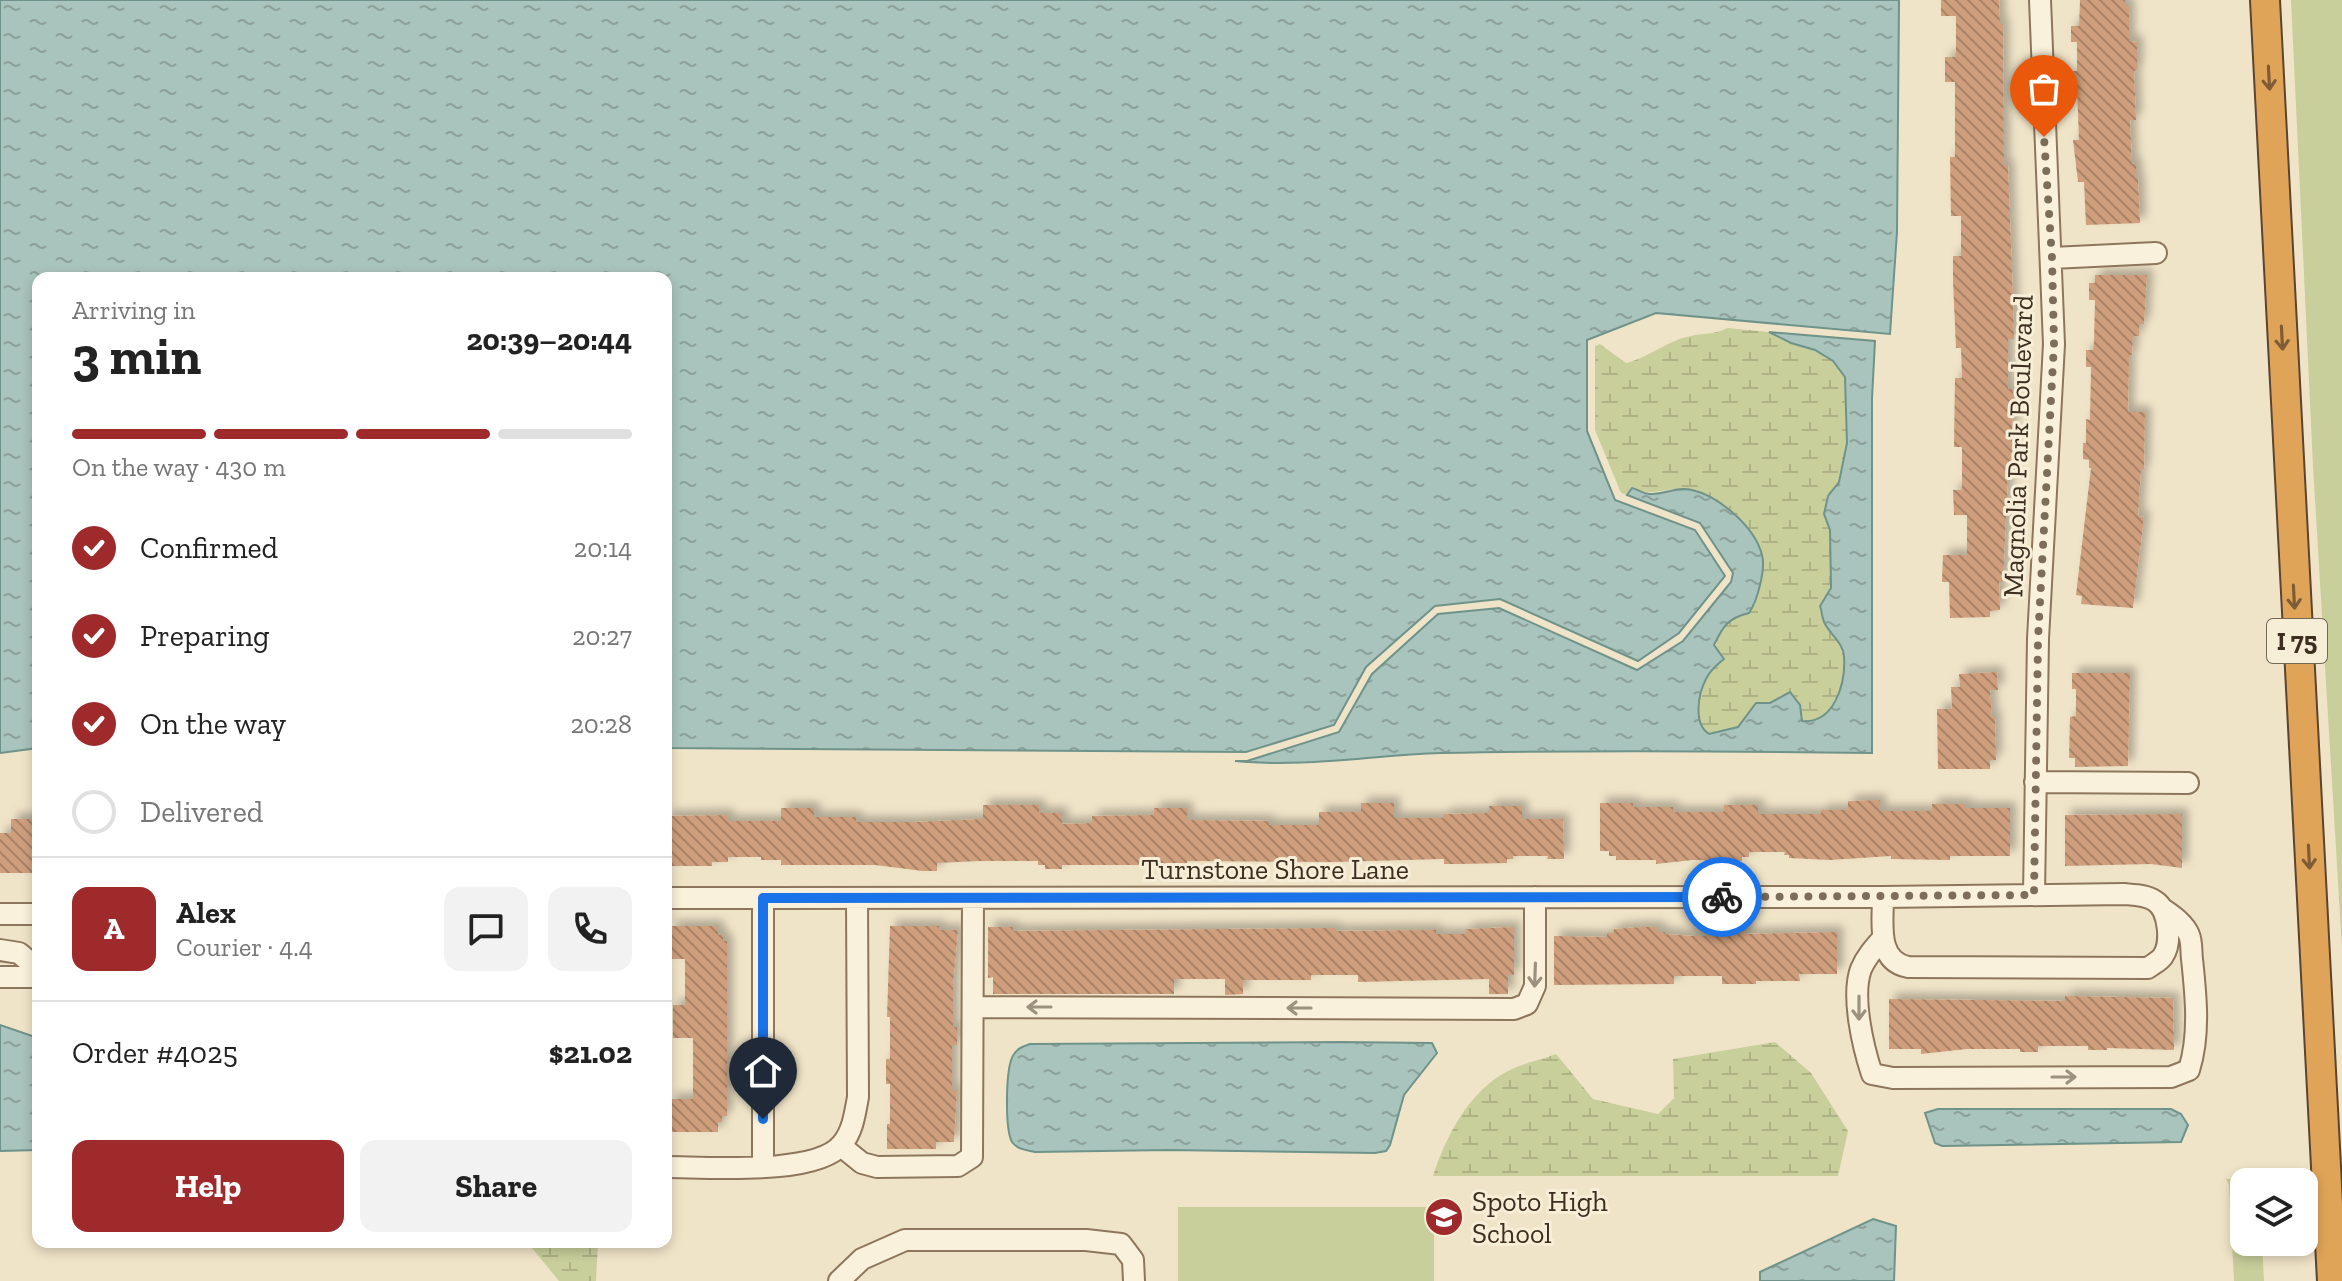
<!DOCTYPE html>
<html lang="en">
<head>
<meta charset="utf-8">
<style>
  :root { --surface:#fff; --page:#f2f2f2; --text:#222; --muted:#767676; --line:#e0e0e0; --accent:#9e2a2b }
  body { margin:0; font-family:"Zilla Slab",serif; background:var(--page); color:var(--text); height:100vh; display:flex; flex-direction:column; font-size:30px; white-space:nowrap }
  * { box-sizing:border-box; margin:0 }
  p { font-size:26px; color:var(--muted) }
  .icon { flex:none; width:44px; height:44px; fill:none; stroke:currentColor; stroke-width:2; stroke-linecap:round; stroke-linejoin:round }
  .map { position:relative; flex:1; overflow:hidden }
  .details { position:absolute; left:32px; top:272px; width:640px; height:976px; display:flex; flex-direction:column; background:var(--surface); border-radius:16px; box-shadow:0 4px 12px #0003 }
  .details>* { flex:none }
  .tools { position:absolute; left:2230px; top:1168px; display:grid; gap:16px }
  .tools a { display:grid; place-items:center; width:88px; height:88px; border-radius:16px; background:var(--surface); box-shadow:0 4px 12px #0003; font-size:40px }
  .pin { position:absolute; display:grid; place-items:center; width:68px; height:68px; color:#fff; margin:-82px -34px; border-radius:50% 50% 50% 0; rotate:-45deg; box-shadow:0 0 8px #0007 }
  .pin .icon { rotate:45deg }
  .courier { position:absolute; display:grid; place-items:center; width:80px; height:80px; margin:-40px; border:6px solid #1a73e8; border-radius:50%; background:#fff; color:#222; box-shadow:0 2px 10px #0007 }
  .head em { font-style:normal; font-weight:700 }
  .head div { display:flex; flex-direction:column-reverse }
  .head { display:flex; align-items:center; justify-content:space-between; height:136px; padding:0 40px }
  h1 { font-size:52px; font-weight:700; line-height:60px }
  .bar { display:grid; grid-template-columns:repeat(4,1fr); gap:12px 8px; align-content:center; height:96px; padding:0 40px }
  .bar i { height:10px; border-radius:6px; background:var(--line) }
  .bar .selected { background:var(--accent) }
  .bar p { grid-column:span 4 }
  .line { display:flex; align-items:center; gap:20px; padding:0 40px; border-top:2px solid var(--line) }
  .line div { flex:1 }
  .round { display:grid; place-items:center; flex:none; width:84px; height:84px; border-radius:16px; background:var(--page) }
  ol { padding:0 40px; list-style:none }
  li { display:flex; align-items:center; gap:24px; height:88px }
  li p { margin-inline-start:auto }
  li .icon { padding:8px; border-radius:50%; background:var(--accent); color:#fff; stroke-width:4 }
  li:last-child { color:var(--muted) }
  li i { width:44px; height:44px; border:4px solid var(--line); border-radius:50% }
  .button { display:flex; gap:16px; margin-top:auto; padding:16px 40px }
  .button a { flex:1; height:92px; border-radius:16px; background:var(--accent); color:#fff; font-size:32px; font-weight:700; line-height:92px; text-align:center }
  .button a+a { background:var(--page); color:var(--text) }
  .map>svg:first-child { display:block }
  .green { fill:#c9cf9b }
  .wetland { fill:url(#wetland-marsh) }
  .water { fill:url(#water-ripples); stroke:#6f938a; stroke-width:2 }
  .building { fill:url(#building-back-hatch); filter:url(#shadow) }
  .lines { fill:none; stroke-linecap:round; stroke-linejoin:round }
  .minor-casing { stroke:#8d765c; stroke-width:24 }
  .highway-casing { stroke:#5b4430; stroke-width:32 }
  .minor { stroke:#faf1dc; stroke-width:20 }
  .highway { stroke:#e0a458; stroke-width:28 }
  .oneway { stroke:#7e5d36 }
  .oneway2 { stroke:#9c907e }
  .done { stroke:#7c6e5b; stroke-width:8; stroke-dasharray:0 14.4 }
  .route { stroke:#1a73e8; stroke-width:10 }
  .labels { text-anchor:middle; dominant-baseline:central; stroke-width:6; stroke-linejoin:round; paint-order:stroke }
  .shield { fill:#f7eed8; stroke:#756857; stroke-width:2 }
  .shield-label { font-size:26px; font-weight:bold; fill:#3d2e20 }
  .street-label { font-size:28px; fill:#3d2e20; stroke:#f7eed8 }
  .poi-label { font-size:28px; fill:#3d2e20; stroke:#f7eed8; text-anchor:start }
</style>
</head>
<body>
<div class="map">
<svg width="2342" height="1281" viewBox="0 0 2342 1281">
  <defs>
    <pattern id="wetland-marsh" width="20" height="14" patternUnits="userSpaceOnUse" patternTransform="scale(2)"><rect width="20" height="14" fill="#c9cf9b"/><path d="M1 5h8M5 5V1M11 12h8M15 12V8" fill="none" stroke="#aeb285"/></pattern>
    <pattern id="water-ripples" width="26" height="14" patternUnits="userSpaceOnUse" patternTransform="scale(2)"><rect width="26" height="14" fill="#a9c4bc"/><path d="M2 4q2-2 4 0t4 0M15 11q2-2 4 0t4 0" fill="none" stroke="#8ba098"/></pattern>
    <pattern id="building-back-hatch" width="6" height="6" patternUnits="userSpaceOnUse" patternTransform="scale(2)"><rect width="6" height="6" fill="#cf9f7d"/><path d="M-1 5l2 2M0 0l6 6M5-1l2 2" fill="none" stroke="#a98266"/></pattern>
    <filter id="shadow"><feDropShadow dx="6" dy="-6" stdDeviation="4" flood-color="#0004"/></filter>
  </defs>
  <rect width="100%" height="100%" fill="#f0e4c8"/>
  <path class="green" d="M2291,0h51v949l-29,-483z
    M2226,1179h31l1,3h-14v60h18l2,39h-30l-5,-96z
    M1178,1207h256v74h-256z"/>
  <path class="wetland" d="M1728,328l41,4 22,11 24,7 18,11 12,16 2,66 -8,39 -11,14 -4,17 6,17 1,58 -11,18c2,5 2,13 5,18 6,11 18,19 19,32 2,23 -8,65 -36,66 -17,0 -29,-19 -52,-18l-18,23 -29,8c-15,-11 -11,-37 -5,-54 3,-6 8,-10 10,-16 3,-16 0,-36 16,-47 5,-3 13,-3 19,-5l-5,-89c-19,-18 -40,-36 -67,-35 -21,1 -23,7 -45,-1l-5,7 -6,-2 -26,-63v-84l5,-2 26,19c22,-5 42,-23 65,-27 17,-4 19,0 37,-8z
    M1775,1042l36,31 37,58 -10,45h-405c13,-40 36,-85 75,-105 15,-8 33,-11 48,-17l37,45 65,15 16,-16 -1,-39z
    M527,1242h71l-2,39h-37z"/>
  <path class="water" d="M0,0h1899l-2,232 -7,102 -234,-21 -69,27v91l28,69 80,30 30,46 -46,57 -41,28 -138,-62 -65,7 -69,61 -32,58 -88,27 -580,-4v-470h-628v470l-38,5z
    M1769,332l106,9 -3,58v354c-144,-2 -287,-3 -431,0 -69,2 -137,15 -206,8h12l92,-29 33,-58 66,-60 61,-6 138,62 46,-29 48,-59 2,-9 -33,-50 -73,-28 5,-7c5,1 12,6 18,6 14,1 27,-8 42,-4 27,6 63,37 70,65 4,14 -5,47 -13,58 -21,5 -26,13 -35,32l10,14c-7,6 -14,11 -18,20 -8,15 -13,45 3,55l29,-7 18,-24h14l20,-11 10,13 2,16c32,3 44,-37 42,-65 -1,-13 -13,-21 -19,-32 -3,-5 -3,-13 -5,-18l11,-18 -1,-58 -6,-16 4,-18 11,-14 8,-39 -2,-66 -12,-16 -18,-11 -24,-7z
    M0,1025l38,13v112l-38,1z
    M1341,1042l91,1 5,10 -33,42 -14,50 -4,6 -11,2 -207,-3 -133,2c-8,-2 -17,-2 -23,-10 -7,-13 -7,-76 2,-88 4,-6 10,-8 16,-10z
    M1938,1109h233l10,5 7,11 -7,17 -239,4 -7,-3 -10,-30z
    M1873,1219l23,7 -2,55h-134v-9z"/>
  <path class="building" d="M1941,0h58l1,24h3l1,141h4l5,133 1,41h-6v50h5l-1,58 -2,26h-2l-5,109h-4l1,28 -10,1v6l-40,1 -1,-36h-7l1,-27h24v-40h-13l-1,-25h9v-43h-8l1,-69h7l-1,-30h-5l-3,-67v-25h8v-40h-10l-1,-59h5v-75h-10v-25h11v-41h-15z
    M2080,0h45v6h4v35l8,1v28l-3,1 2,49h-6l2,44 4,-1v15h2l2,45 -54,2 -2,-43h-6l-5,-42h6l-2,-52h-3l-1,-17h4v-29h-6v-16h8z
    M2095,275h52l-3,49h-5v12h-6l-1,19h-3l-1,57h17l-1,57h-3l-3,47 6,1 -11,91 -52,-4 1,-8 -6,-1 15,-127h-2v-8l-6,-1v-16h3v-24l4,1 1,-53h-5v-17h7l1,-8 1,-42h-6v-17h6z
    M1997,672l1,18h-8l2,27h3l1,43h-6v9h-52l-1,-60h15l-1,-22h9l-1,-13z
    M2072,673h58l-2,93 -53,1v-9h-6l1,-41 6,-1v-27h-4z
    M1880,800v11h52v-7h34v4h44v48h-60v4l-59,-1v-3l-61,4 -41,-2v-3h-5l1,-3h-36v5h-7v4l-50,-1 -36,4v-4h-40v-4h-7v-5h-9v-48h33v4h40v5h51v-7h34v9h63v-4h27v-9z
    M1361,803h33v15h50v-4l45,-1v-7h33v13h41l1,40h-17l1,-3h-35v3h-6v4l-48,1h-15v-5l-111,3 -146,-1v4h-125v4h-17v-4h-7v-4h-58l-43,2v8h-14l-48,-6h-94v-5h-20v-3h-33v5h-16v4h-46v-50l62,-1v6h53v-13h33v9h42v5h58l69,-3v-14h56v8h23v11l30,-1v-7l62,-1v-7h33v12l82,1v4h50v-13h42z
    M2182,814v54l-31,-4 -86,2v-51z
    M11,819h27v54h-38v-40h11z
    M671,926h47v9h5v6h4v175h-5v6h-4v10h-48v-33h23v-61h-20v-33h12v-46h-14z
    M890,926h49v4h19l-5,54v43h4v18h-5v45h5l-3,52h-18v7h-49v-25h3v-40h-4v-25h4v-42h-3z
    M988,927h25v4l322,-3v3l101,-1v4h30v-5l48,-2v48h-6v19h-19v-15l-131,3v-7h-47v5h-68v14l-18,1v-16h-51v15h-181v-17l-5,1z
    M1641,927h17v5h7v2l28,2h29v-9h18v4h6v3l91,-2v42h-38l1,7h-44v3h-34v-8h-48v8l-120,1v-49l53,1v-4h7v-4z
    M2065,996l108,2 1,52 -67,-2v2h-19v-4h-50v6h-18v-3h-54l-45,5v-5h-32v-50l176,2z"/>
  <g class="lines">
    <g class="minor-casing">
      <path id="minor" d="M2052,258l104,-5
        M2035,782l153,1
        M2124,894c11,1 22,1 31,7 14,9 17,42 8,55 -3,5 -10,8 -15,12l-240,-1c-32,-6 -25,-45 -25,-70z
        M2034,895l4,-256 16,-295 -14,-344
        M666,898l1217,-1
        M763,898v268
        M0,914h38
        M1883,938c-9,10 -17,19 -22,31 -10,27 2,78 11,105l21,4 278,-1 18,-7c11,-35 7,-74 3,-111 -1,-7 0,-18 -3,-24 -4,-11 -17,-20 -26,-26
        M0,950l19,3 19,16
        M0,977h38
        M973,1007l541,2 13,-5 8,-18v-89
        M841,1146l21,17 15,4 81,-1 14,-9 1,-259
        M666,1167c40,0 151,9 176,-23 11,-13 13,-31 16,-47l-1,-199
        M839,1281l23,-22 43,-19h181l35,4 12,16 1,21"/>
    </g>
    <g class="highway-casing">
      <path id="highway" d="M2265,0l67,1281"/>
    </g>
    <use href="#minor" class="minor"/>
    <use href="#highway" class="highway"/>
  </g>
  <defs><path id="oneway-shaft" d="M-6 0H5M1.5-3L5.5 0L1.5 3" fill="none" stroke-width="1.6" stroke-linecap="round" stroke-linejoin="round" transform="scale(2)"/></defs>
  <g class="oneway">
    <use href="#oneway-shaft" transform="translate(2269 78) rotate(87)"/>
    <use href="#oneway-shaft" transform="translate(2282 338) rotate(87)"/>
    <use href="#oneway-shaft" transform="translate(2294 597) rotate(87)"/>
    <use href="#oneway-shaft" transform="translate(2309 857) rotate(87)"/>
  </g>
  <g class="oneway2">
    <use href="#oneway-shaft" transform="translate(1535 975) rotate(92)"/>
    <use href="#oneway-shaft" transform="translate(1039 1007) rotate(-180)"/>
    <use href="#oneway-shaft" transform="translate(1299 1008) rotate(-180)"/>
    <use href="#oneway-shaft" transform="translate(1859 1008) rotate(90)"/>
    <use href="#oneway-shaft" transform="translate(2064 1077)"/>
  </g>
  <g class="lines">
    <path class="done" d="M1722,897l312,-2 4,-256 16,-295 -2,-86 -8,-121"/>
    <path class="route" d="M763,1119v-221l959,-1"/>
  </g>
  <defs>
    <g id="school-disc" transform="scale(2)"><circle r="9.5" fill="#9e2a2b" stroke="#f7eed8"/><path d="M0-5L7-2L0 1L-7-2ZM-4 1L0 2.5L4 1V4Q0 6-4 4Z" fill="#fff"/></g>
  </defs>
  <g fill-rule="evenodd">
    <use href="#school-disc" x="1444" y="1217"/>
  </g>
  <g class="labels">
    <rect class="shield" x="2267" y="619" width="60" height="44" rx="6"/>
    <g class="shield-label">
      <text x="2297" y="641">I 75</text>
    </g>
    <g class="street-label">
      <text transform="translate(2018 446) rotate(-88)">Magnolia Park Boulevard</text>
      <text x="1275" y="869">Turnstone Shore Lane</text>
    </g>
    <g class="poi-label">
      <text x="1472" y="1201">Spoto High<tspan x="1472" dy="32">School</tspan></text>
    </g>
  </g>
</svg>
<div class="tools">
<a><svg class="icon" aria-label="layers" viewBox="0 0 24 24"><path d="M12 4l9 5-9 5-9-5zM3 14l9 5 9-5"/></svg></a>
</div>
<div class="pin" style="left:2044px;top:137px;background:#ea580c"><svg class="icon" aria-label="bag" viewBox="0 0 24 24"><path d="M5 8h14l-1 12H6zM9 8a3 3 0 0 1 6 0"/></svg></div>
<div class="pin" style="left:763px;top:1119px;background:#1f2937"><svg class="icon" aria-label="home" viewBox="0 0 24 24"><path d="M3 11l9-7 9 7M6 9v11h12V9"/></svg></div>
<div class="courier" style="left:1722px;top:897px"><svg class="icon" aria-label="bike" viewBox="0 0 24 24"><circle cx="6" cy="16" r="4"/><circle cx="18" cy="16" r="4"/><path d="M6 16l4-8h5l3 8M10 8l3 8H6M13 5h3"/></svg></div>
<section class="details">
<div class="head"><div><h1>3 min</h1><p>Arriving in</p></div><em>20:39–20:44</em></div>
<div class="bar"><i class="selected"></i><i class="selected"></i><i class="selected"></i><i></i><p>On the way · 430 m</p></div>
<ol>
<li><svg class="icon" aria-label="check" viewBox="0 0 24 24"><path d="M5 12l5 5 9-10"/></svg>Confirmed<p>20:14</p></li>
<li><svg class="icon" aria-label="check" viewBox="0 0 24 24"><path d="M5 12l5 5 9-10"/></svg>Preparing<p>20:27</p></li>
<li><svg class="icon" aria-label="check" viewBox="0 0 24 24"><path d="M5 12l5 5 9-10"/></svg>On the way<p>20:28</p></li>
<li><i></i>Delivered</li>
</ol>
<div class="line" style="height:144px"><b class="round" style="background:var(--accent);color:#fff">A</b><div><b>Alex</b><p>Courier · 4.4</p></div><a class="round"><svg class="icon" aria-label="chat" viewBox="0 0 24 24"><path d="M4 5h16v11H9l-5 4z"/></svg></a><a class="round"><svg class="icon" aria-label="phone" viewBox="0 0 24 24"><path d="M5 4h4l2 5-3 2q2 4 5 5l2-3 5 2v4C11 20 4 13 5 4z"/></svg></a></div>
<div class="line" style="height:104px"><div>Order #4025</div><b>$21.02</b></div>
<div class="button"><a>Help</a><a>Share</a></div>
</section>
</div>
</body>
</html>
